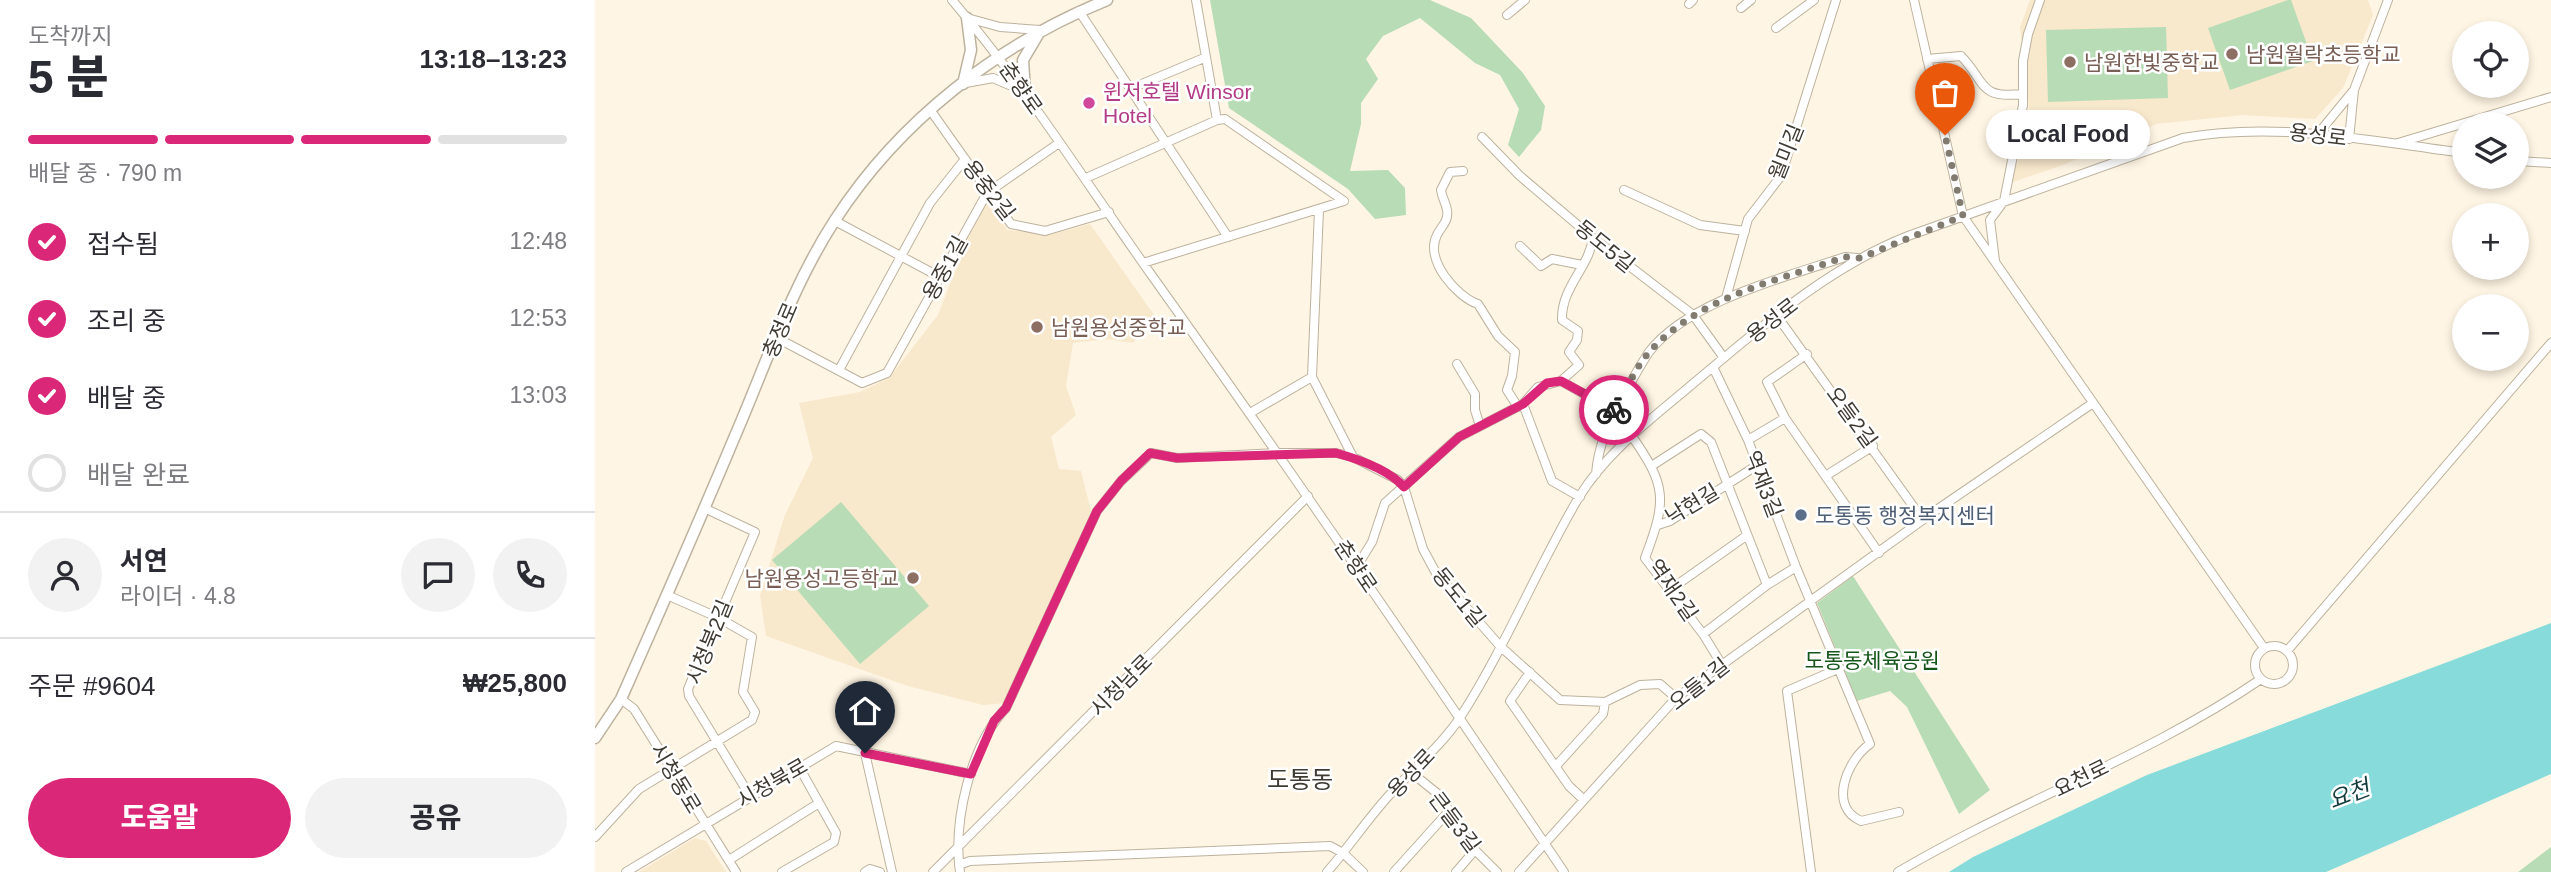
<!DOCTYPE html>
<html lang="ko">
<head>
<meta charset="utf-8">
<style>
  :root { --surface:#fff; --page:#f2f2f3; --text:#2b2b33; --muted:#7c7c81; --line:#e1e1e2; --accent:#db2777 }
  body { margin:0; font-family:Helvetica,"Noto Sans KR",sans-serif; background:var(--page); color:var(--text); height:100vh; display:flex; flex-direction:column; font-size:26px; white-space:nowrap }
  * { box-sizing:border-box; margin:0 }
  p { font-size:23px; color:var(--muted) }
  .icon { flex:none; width:38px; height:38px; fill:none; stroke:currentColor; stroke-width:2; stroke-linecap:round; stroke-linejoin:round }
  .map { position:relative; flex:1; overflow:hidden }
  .sheet { display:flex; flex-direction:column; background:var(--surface); width:595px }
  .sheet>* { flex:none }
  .tools { position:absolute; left:1857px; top:21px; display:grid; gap:14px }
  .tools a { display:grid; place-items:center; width:77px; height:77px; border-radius:50%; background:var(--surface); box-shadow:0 4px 10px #0003; font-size:35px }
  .pin { position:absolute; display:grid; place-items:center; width:60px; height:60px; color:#fff; margin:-72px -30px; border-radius:50% 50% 50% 0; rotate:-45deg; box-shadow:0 0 7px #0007 }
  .pin .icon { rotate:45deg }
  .courier { position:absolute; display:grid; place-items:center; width:70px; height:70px; margin:-35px; border:5px solid #db2777; border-radius:50%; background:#fff; color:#222; box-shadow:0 2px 9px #0007 }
  .bubble { position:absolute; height:49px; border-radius:24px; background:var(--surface); box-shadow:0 4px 10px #0003; font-size:23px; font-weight:800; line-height:49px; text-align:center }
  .overview em { font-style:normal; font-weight:800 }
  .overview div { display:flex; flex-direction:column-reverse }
  .overview { display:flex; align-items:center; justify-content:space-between; height:119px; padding:0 28px }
  h1 { font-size:46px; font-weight:800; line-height:52px }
  .bar { display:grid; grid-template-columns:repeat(4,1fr); gap:10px 7px; align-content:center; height:84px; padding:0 28px }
  .bar i { height:9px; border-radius:5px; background:var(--line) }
  .bar .selected { background:var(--accent) }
  .bar p { grid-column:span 4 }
  .line { display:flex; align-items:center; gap:18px; padding:0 28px; border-top:2px solid var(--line) }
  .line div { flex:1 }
  .round { display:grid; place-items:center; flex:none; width:74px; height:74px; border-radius:37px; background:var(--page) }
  ol { padding:0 28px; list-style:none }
  li { display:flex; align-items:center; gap:21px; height:77px }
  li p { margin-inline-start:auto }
  li .icon { padding:7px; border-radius:50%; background:var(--accent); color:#fff; stroke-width:4 }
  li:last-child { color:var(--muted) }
  li i { width:38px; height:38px; border:4px solid var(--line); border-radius:50% }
  .primary-button { display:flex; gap:14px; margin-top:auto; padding:14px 28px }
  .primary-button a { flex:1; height:80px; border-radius:42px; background:var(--accent); color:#fff; font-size:28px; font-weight:800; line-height:80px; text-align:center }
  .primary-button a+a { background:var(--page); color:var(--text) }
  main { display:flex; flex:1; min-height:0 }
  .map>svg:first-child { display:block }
  .built { fill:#f8e8cc }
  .green { fill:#b7dcb6 }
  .water { fill:#87dbdb }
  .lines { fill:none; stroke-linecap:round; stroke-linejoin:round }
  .minor-casing { stroke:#bdb29d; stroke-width:10 }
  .major-casing { stroke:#bdb29d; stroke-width:13 }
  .minor { stroke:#fff; stroke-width:8 }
  .major { stroke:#fff; stroke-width:10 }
  .done { stroke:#827b70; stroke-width:7; stroke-dasharray:0 12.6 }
  .route { stroke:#db2777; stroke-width:9 }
  .education-dot { fill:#8d6e63; stroke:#fff; stroke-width:2.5 }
  .hotel-dot { fill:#d1479c; stroke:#fff; stroke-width:2.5 }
  .service-dot { fill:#5c6f8a; stroke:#fff; stroke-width:2.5 }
  .labels { text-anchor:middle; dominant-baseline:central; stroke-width:5; stroke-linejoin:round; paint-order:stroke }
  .education-label { font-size:21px; fill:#785e54; stroke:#fff; text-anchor:start }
  .street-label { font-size:21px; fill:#3f3a32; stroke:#fff }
  .hotel-label { font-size:21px; fill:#b23c85; stroke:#fff; text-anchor:start }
  .service-label { font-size:21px; fill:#4e5e75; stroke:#fff; text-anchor:start }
  .park-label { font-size:21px; fill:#145519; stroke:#fff }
  .water-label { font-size:23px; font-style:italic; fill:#153d3e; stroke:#fff }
  .quarter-label { font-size:24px; fill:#3f3a32; stroke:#fff }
</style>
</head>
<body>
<main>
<section class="sheet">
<div class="overview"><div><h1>5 분</h1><p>도착까지</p></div><em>13:18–13:23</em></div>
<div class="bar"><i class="selected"></i><i class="selected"></i><i class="selected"></i><i></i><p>배달 중 · 790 m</p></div>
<ol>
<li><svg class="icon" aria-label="check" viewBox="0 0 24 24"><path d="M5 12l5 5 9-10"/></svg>접수됨<p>12:48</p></li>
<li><svg class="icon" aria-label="check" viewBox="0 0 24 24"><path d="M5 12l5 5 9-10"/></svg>조리 중<p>12:53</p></li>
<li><svg class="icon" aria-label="check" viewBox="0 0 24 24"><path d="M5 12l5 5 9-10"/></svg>배달 중<p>13:03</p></li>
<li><i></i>배달 완료</li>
</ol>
<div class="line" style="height:126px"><a class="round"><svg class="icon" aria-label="person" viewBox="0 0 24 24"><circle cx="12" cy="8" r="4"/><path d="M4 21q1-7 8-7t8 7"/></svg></a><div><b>서연</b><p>라이더 · 4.8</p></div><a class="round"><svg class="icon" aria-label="chat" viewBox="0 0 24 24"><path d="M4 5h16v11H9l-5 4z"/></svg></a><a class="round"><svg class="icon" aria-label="phone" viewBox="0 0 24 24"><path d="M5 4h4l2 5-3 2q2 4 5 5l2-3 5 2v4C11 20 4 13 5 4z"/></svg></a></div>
<div class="line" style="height:91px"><div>주문 #9604</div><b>₩25,800</b></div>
<div class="primary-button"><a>도움말</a><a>공유</a></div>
</section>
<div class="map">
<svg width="1956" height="872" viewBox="0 0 1956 872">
  <rect width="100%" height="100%" fill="#fff5e4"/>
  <path class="built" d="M1435,0h338l5,15 -30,73 -28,31 -73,-4 -86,9 -93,41 -53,18 21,-58 -11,-98z
    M391,204l4,1 17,25 42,5 41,-11 64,91 -21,28 -26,-4 -34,4 -7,43 10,29 -25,22 8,32 22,2 10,40 -86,192 -22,2 -75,-19 -142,-50 -6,-41 25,-80 28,-57 -14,-55 61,-11 29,-14 49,-63 30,-77z
    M100,838l11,3 20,31h-87z"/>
  <path class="green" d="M615,0h220l41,18 52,55 22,33 -4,24 -22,27 -11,-12 11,-36 -19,-34 -25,-12 -55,-45 -37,18 -17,23 12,20 -17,24v21l-11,47 38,-1 17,18 1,27 -31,4 -27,-30 -119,-81z
    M1693,0h3l22,61 -83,29 -22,-62z
    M1571,27l2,71 -120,4 -2,-72z
    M246,502l88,104 -69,58 -88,-104z
    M1258,576l137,214 -31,24 -52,-107 -17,-16 -33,10 -40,-98z
    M1956,847v25h-33z"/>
  <path class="water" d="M1956,623v151l-225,98h-377l24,-15 174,-82z"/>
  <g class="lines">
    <g class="minor-casing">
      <path id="minor" d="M357,0c73,86 133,181 198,273 141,197 278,398 414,599
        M601,0l21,120
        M1319,0l49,216 301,432
        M1094,4l4,-4
        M1146,8l10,-8
        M484,11l149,226
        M912,15l18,-15
        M372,18l33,9 40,3
        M1181,28l38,-28
        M1332,59l34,-3c26,27 17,43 62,38
        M371,83l27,-5 30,13
        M537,88l72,-30
        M1759,90l34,-90
        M336,111l80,113 34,7 64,-19
        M1722,135l37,-45 -5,49
        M887,137l38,39 73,62 100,77 31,43
        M1803,143l153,-46
        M1922,161l34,2
        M868,171l-13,1 -9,18c1,8 5,13 6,20 2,12 -6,16 -10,25 -13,25 20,62 41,69l20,32 17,16 -3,24 -5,14 11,17
        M491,178l131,-58 8,-1 119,82 -201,62
        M1029,190l76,35 45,6
        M240,221l105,56
        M925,246l21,20 11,-7 30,6
        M1400,261l-5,-41 14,-19 19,-96v-44l5,-27 12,-34
        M1131,298l22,-79 33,-43 55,-176
        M1182,316l146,204
        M182,338l85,45 25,-10 100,-180 72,-50
        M1212,354l-40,28 18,36 94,135
        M862,364l18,30v16l5,16
        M1118,367l35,73 48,127 74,177c-22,15 -43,62 -9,77l38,-9
        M244,370l91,-167 35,-44
        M717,377l41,80 45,23 6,7 19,62 13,24 64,73 60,54 45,2 35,-17 20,-1 16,14
        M717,377l7,-167
        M966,381l18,-16 -10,-13 8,-12 1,-9 -16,-11c-1,-33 27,-52 31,-82
        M928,404l29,77 28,16
        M655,413l62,-36
        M1036,435c36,51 36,65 14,123l58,76 19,31
        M1153,440l37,-22
        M1058,465l48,-31 10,8 56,143
        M1001,474c2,-30 16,-60 31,-85 7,-12 14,-25 22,-37 39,-51 137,-75 196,-95l13,1
        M1232,475l46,-29
        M109,508l51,24 -67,157 1,7 61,100
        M1063,525l12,-4 86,-55
        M761,568l16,-26 13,-39 74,-66 64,-33 15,-17 23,-6 53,30
        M1076,589l75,-53
        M1108,634l64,-49 29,-18
        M1660 665a19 19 0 1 1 38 0a19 19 0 1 1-38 0Z
        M1692,651l264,-308
        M935,672l-20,29 59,85 15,14
        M26,699l13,10 102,163
        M270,753l27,119
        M961,766l47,-52 2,-12
        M817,773l26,21 37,56 22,22
        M0,837l44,-48 113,-69 3,-8 -12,-20 9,-55 -35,-20 -50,-22
        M134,860l90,-57
        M364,865l11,-4 360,-15 13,7 20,19
        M31,872l210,-126 135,28
        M187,872l52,-30 2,-9 -37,-66
        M270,872l5,-3 10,3
        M338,872l375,-376
        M365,872c-7,-51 10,-126 46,-164l91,-197 24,-30 30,-28 26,5 101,-5h58l17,4
        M732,872c23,-26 43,-57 67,-82 22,-24 49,-46 67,-74 45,-70 76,-148 118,-219 29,-47 75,-80 116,-115 66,-55 132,-114 213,-146l275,-98c93,-17 188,3 281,15
        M799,872l55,-61
        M861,872l19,-22
        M924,872l157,-174 259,-187 158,-108
        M1216,872l-24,-181 53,-23
        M1303,872c118,-70 249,-115 363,-193"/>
    </g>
    <g class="major-casing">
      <path id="major" d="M368,84l8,-34 -4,-32
        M430,92l-2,-32 16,-27
        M0,738l26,-39c39,-88 77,-175 114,-263 31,-72 57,-150 100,-216 64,-99 163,-176 272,-220"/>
    </g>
    <use href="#minor" class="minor"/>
    <use href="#major" class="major"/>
  </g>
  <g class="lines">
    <path class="done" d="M1019,410c12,-19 22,-44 37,-60 50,-54 128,-70 194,-93l15,1 103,-42 -18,-81"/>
    <path class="route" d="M270,753l106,21 23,-53 12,-13 91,-197 24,-30 29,-28 27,5 159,-5c22,6 53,17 68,34l55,-50 64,-33 24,-21 14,-2 53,29"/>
  </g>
  <g class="education-dot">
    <circle cx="1637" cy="54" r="7"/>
    <circle cx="1475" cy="62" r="7"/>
    <circle cx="442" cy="327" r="7"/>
    <circle cx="318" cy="578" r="7"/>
  </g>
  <circle class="hotel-dot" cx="494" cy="103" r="7"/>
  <circle class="service-dot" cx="1206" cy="515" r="7"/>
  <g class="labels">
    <g class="education-label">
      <text x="1651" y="54">남원월락초등학교</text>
      <text x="1489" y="62">남원한빛중학교</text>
      <text x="456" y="327">남원용성중학교</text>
      <text x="304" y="578" text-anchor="end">남원용성고등학교</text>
    </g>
    <g class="street-label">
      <text transform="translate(426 88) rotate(55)">춘향로</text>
      <text transform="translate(1723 135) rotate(7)">용성로</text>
      <text transform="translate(1191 152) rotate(-68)">월미길</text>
      <text transform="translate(394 190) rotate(52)">용중2길</text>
      <text transform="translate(1010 246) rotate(39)">동도5길</text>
      <text transform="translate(350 268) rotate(-61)">용중1길</text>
      <text transform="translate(1177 320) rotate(-38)">용성로</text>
      <text transform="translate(185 330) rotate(-67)">충정로</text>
      <text transform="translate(1257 417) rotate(54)">오들2길</text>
      <text transform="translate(1169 484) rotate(69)">역재3길</text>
      <text transform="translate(1097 504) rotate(-31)">낙현길</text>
      <text transform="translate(761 566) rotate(56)">춘향로</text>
      <text transform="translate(1078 590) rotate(55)">역재2길</text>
      <text transform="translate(864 597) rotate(51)">동도1길</text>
      <text transform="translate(114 642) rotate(-68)">시청북2길</text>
      <text transform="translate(1104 684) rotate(-38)">오들1길</text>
      <text transform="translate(526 685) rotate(-45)">시청남로</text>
      <text transform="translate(816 773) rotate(-47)">용성로</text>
      <text transform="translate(81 778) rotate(59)">시청동로</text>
      <text transform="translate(1486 778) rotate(-26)">요천로</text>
      <text transform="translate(177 783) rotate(-30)">시청북로</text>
      <text transform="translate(860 822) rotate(53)">큰들3길</text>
    </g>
    <g class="hotel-label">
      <text x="508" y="91">윈저호텔 Winsor<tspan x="508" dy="24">Hotel</tspan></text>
    </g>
    <g class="service-label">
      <text x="1220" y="515">도통동 행정복지센터</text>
    </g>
    <g class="park-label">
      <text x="1277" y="660">도통동체육공원</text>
    </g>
    <g class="water-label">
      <text transform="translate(1754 794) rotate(-21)">요천</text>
    </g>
    <g class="quarter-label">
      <text x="705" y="779">도통동</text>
    </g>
  </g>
</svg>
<div class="tools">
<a><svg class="icon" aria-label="locate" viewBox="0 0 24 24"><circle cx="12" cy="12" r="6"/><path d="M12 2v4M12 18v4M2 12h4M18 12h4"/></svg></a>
<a><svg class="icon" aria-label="layers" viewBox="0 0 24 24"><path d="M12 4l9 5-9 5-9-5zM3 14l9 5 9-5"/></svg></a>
<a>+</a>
<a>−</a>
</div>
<div class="pin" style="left:1350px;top:135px;background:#ea580c"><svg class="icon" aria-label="bag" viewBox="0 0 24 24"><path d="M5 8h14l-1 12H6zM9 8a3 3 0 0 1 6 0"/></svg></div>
<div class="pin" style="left:270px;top:753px;background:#1f2937"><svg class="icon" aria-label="home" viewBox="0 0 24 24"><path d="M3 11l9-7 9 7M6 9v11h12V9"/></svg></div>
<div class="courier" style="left:1019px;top:410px"><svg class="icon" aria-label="bike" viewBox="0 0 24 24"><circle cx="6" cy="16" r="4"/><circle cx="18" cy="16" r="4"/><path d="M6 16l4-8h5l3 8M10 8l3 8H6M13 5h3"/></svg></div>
<div class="bubble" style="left:1391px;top:110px;width:164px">Local Food</div>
</div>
</main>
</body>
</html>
